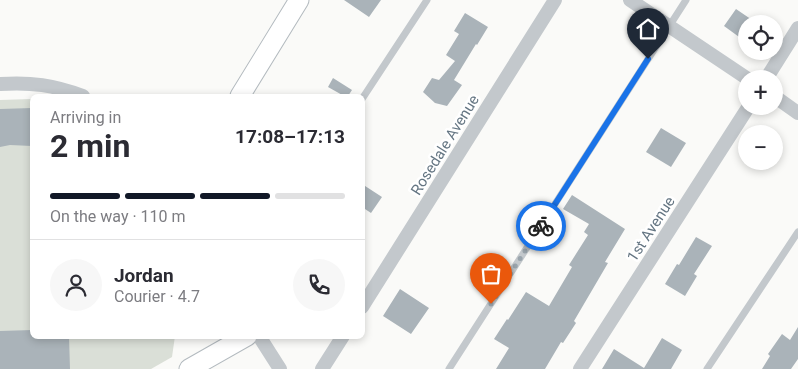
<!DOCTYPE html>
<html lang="en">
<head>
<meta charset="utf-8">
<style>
  :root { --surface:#fff; --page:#f7f7f7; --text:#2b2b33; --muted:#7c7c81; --line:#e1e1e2; --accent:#111827 }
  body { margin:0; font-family:Roboto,sans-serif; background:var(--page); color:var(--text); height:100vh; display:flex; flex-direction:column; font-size:19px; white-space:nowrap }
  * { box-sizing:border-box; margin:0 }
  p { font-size:16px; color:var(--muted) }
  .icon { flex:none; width:28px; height:28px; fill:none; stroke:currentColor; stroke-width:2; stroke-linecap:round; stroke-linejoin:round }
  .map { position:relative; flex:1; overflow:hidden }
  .side { position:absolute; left:30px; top:94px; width:335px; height:245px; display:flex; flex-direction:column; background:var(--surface); border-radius:8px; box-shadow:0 2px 8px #0003 }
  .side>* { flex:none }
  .fabs { position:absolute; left:738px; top:15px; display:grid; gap:10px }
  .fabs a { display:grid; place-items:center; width:45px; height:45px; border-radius:50%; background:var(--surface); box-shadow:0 2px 8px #0003; font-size:25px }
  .pin { position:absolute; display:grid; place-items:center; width:42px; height:42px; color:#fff; margin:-51px -21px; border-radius:50% 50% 50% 0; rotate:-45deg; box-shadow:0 0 5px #0007 }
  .pin .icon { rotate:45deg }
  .courier { position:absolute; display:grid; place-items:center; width:50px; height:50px; margin:-25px; border:4px solid #1a73e8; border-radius:50%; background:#fff; color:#222; box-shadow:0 1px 6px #0007 }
  .summary em { font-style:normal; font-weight:700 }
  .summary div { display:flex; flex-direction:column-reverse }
  .summary { display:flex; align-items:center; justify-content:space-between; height:85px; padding:0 20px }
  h1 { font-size:32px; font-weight:700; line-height:38px }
  .bar { display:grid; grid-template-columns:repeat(4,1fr); gap:8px 5px; align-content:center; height:60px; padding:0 20px }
  .bar i { height:6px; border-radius:4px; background:var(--line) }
  .bar .selected { background:var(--accent) }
  .bar p { grid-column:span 4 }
  .line { display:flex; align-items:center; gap:12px; padding:0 20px; border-top:1px solid var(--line) }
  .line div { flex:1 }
  .round { display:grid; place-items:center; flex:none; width:52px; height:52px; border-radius:26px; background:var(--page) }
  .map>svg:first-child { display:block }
  .green { fill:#dadfd7 }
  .building { fill:#aab3b9 }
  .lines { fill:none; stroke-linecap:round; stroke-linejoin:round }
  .secondary-casing { stroke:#b3babf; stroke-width:21 }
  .lane { stroke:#c3c8cc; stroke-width:7 }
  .street { stroke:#c3c8cc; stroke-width:14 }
  .secondary { stroke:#fff; stroke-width:19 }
  .done { stroke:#99a4ac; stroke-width:5; stroke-dasharray:0 9 }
  .route { stroke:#1a73e8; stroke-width:6 }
  .labels { text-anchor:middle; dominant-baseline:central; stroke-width:5; stroke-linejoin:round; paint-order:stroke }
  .street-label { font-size:15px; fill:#657683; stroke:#fff }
</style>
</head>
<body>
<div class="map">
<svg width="798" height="369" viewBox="0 0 798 369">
  <rect width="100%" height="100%" fill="#fafaf8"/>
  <path class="green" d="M31,99h1v237h143l-3,21 -21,12h-151v-269z"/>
  <path class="building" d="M344,0h37l-12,17z
    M736,9l22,15h-12v18l-22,-16z
    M465,13l23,14 -11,18 -1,-1 -22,36 8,5 -15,21 -12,-3 -12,-11 9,-14 7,2 16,-19 -9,-6 13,-21 -5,-3z
    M333,78l19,12 -4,6h-4l-16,-9z
    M32,108v38l-22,-1 -10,2v-38z
    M661,128l25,15 -15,24 -25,-15z
    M362,184l20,13 -11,16 -9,-6z
    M572,195l53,34 -20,33 3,1 -34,58 2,2 -13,20 -2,-1 -16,27h-49l13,-21 -15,-9 13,-20 1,1 18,-28 23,14 23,-39 -3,-2 19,-30 -4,-3 5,-8 -26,-15z
    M696,237l16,9 -18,28 3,2 -12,20 -20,-12 12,-20 2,1z
    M400,289l29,19 -18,26 -28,-18z
    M798,327v32l-7,10h-29l8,-13 -2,-2 14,-20 8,6z
    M32,330v6h37l1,33h-70v-38z
    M662,338l20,12 -11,19h-69l12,-20 30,19z"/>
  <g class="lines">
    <g class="secondary-casing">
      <path id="secondary" d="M240,96l59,-96
        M189,369l58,-33"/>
    </g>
    <path class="lane" d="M362,99l65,-99
      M449,369l237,-369
      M707,369l91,-137"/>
    <path class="street" d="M630,0l118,79
      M766,79l32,-51
      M0,84c32,-2 53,1 83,12
      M774,96l24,17
      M362,307l193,-307
      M259,336l21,33
      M322,369l21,-33
      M580,369l169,-263"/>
    <use href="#secondary" class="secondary"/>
  </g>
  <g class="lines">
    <path class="done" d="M491,304l50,-78"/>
    <path class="route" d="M541,226l107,-167"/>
  </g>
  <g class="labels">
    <g class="street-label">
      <text transform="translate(445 145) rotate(-58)">Rosedale Avenue</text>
      <text transform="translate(651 229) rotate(-57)">1st Avenue</text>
    </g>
  </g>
</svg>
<div class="fabs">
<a><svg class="icon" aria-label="locate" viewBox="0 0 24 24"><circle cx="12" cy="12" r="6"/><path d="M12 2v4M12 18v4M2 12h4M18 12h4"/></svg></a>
<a>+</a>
<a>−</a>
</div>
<div class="pin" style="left:491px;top:304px;background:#ea580c"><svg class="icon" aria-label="bag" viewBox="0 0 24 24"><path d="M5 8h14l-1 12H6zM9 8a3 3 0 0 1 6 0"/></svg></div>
<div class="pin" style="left:648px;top:59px;background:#1f2937"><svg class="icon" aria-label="home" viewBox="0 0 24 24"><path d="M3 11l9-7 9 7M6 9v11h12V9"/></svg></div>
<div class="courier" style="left:541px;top:226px"><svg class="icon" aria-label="bike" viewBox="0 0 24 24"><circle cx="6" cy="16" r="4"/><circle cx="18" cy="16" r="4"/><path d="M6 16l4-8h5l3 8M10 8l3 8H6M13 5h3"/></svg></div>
<section class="side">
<div class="summary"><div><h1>2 min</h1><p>Arriving in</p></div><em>17:08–17:13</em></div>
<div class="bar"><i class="selected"></i><i class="selected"></i><i class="selected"></i><i></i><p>On the way · 110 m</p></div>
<div class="line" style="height:90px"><a class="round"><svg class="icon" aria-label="person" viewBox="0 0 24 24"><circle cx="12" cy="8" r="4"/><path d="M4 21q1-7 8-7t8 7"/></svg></a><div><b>Jordan</b><p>Courier · 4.7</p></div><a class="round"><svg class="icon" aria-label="phone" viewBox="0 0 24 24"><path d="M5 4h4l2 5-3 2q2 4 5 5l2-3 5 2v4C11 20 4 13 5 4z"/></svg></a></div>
</section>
</div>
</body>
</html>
